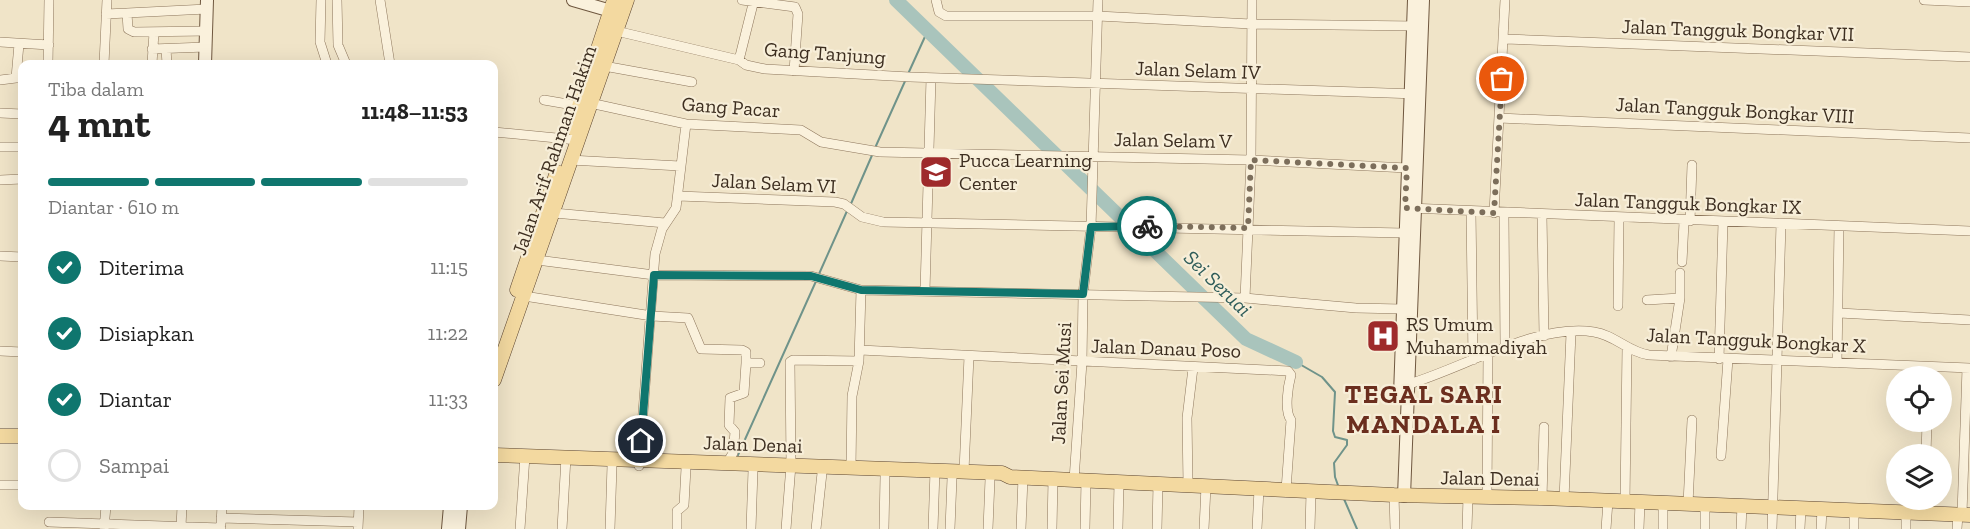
<!DOCTYPE html>
<html lang="id">
<head>
<meta charset="utf-8">
<style>
  :root { --surface:#fff; --page:#f2f2f2; --text:#222; --muted:#767676; --line:#e0e0e0; --accent:#0f766e }
  body { margin:0; font-family:"Zilla Slab",serif; background:var(--page); color:var(--text); height:100vh; display:flex; flex-direction:column; font-size:22px; white-space:nowrap }
  * { box-sizing:border-box; margin:0 }
  p { font-size:20px; color:var(--muted) }
  .icon { flex:none; width:33px; height:33px; fill:none; stroke:currentColor; stroke-width:2; stroke-linecap:round; stroke-linejoin:round }
  .map { position:relative; flex:1; overflow:hidden }
  .details { position:absolute; left:18px; top:60px; width:480px; height:450px; display:flex; flex-direction:column; background:var(--surface); border-radius:12px; box-shadow:0 6px 24px #0002 }
  .details>* { flex:none }
  .controls { position:absolute; left:1886px; top:366px; display:grid; gap:12px }
  .controls a { display:grid; place-items:center; width:66px; height:66px; border-radius:50%; background:var(--surface); box-shadow:0 6px 24px #0002; font-size:30px }
  .pin { position:absolute; display:grid; place-items:center; width:51px; height:51px; color:#fff; margin:-26px; border:3px solid #fff; border-radius:50%; box-shadow:0 2px 6px #0007 }
  .courier { position:absolute; display:grid; place-items:center; width:60px; height:60px; margin:-30px; border:4px solid #0f766e; border-radius:50%; background:#fff; color:#222; box-shadow:0 2px 8px #0007 }
  .overview em { font-style:normal; font-weight:800 }
  .overview div { display:flex; flex-direction:column-reverse }
  .overview { display:flex; align-items:center; justify-content:space-between; height:102px; padding:0 30px }
  h1 { font-size:39px; font-weight:800; line-height:45px }
  .bar { display:grid; grid-template-columns:repeat(4,1fr); gap:9px 6px; align-content:center; height:72px; padding:0 30px }
  .bar i { height:8px; border-radius:4px; background:var(--line) }
  .bar .selected { background:var(--accent) }
  .bar p { grid-column:span 4 }
  ol { padding:0 30px; list-style:none }
  li { display:flex; align-items:center; gap:18px; height:66px }
  li p { margin-inline-start:auto }
  li .icon { padding:6px; border-radius:50%; background:var(--accent); color:#fff; stroke-width:4 }
  li:last-child { color:var(--muted) }
  li i { width:33px; height:33px; border:3px solid var(--line); border-radius:50% }
  .map>svg:first-child { display:block }
  .lines { fill:none; stroke-linecap:round; stroke-linejoin:round }
  .stream { stroke:#6f938a; stroke-width:2 }
  .river { stroke:#a9c4bc; stroke-width:14 }
  .street-casing { stroke:#8d765c; stroke-width:10 }
  .secondary-casing { stroke:#6f573f; stroke-width:14 }
  .primary-casing { stroke:#5b4430; stroke-width:15 }
  .street { stroke:#faf1dc; stroke-width:9 }
  .secondary { stroke:#faf1dc; stroke-width:12 }
  .primary { stroke:#f3d9a0; stroke-width:14 }
  .done { stroke:#7c6e5b; stroke-width:6; stroke-dasharray:0 10.8 }
  .route { stroke:#0f766e; stroke-width:8 }
  .labels { text-anchor:middle; dominant-baseline:central; stroke-width:4.5; stroke-linejoin:round; paint-order:stroke }
  .street-label { font-size:20px; fill:#3d2e20; stroke:#f7eed8 }
  .poi-label { font-size:20px; fill:#3d2e20; stroke:#f7eed8; text-anchor:start }
  .water-label { font-size:21px; font-style:italic; fill:#2f5d5a; stroke:#f7eed8 }
  .district-label { font-size:26px; font-weight:bold; letter-spacing:1.5px; fill:#6b2e1e; stroke:#f7eed8 }
</style>
</head>
<body>
<div class="map">
<svg width="1970" height="529" viewBox="0 0 1970 529">
  <rect width="100%" height="100%" fill="#f0e4c8"/>
  <g class="lines">
    <path class="stream" d="M908,74l20,-44
      M875,148l31,-69
      M850,206l23,-53
      M819,274l28,-63
      M1296,362l26,15 13,15 -2,39 2,6 12,3v5l-13,18 1,14 4,11
      M738,455l79,-176
      M1344,499l13,30"/>
    <path class="river" d="M896,0l350,339 50,23"/>
    <g class="street-casing">
      <path id="street" d="M321,0l-1,42 7,22
        M337,0l1,45 8,19
        M380,0l10,64
        M742,0l53,7 3,7 -4,57
        M936,0l3,12 7,4h152l153,8 166,2
        M1924,0l46,2
        M127,13l80,-4
        M106,14l21,-1 1,16 6,3 73,-1
        M612,30l127,30 7,5 19,4 145,8 507,17
        M1505,39l465,18
        M0,42l49,3
        M152,49l54,-2
        M166,49l1,15
        M739,60l15,-60
        M48,64l1,-64
        M104,64l3,-64
        M152,64l2,-32
        M604,66l88,16
        M0,80l16,-2 3,-34
        M544,100l35,6
        M590,103l96,21 115,6 20,12 59,10 371,8 156,8
        M0,113l22,1
        M1499,118l471,20
        M494,132l83,8
        M0,147h22
        M570,160l110,6
        M0,180l22,-1
        M678,196l157,6 9,2 18,13 21,5 521,11
        M1409,208l561,23
        M1471,212l2,148
        M554,213l111,10
        M1494,213l11,-213
        M1504,214l1,132
        M1542,215l2,121
        M1690,221l2,-56
        M0,256l22,1
        M537,260l117,15 157,1 50,14 384,8 111,10 46,1
        M1682,262l2,-40
        M925,291l6,-213
        M524,296l128,20 36,2 13,31 41,1 4,2v11h14
        M1245,298l6,-138 1,-160
        M1647,300l33,-2
        M1618,306l1,-88
        M1839,313l131,7
        M860,350l428,21 3,4c-3,11 -7,36 0,45l-5,70
        M0,351l22,1
        M1671,357l9,-59v-25
        M1719,359l4,-137
        M1837,363l2,-137
        M1409,384c54,-16 128,-61 185,-52 21,3 34,20 55,23l321,13
        M1926,454l1,-32
        M1721,456l7,-97
        M727,463l6,-10 2,-21 -6,-7 1,-27 14,-5 2,-30
        M639,466l16,-212 7,-25 14,-21 10,-84
        M851,468l1,-72 7,-35 2,-71
        M964,471l5,-115
        M1074,480l8,-118 1,-68 8,-67 7,-227
        M0,485h22
        M1188,485l-1,-67 6,-50
        M1394,495l1,34
        M1487,497l1,-144
        M1542,498l2,-71
        M1564,499l7,-166
        M1625,502l2,-155
        M1663,503v26
        M1688,504l4,-84
        M1854,510v19
        M1906,512v17
        M1924,514l1,-14
        M1962,514l5,-146
        M221,518l137,4
        M49,522l172,6
        M221,524l1,-18
        M181,527l1,-21
        M104,529l2,-23
        M358,529l1,-23
        M520,529l5,-73
        M562,529l4,-72
        M610,529l2,-64
        M677,529v-18l7,-6 2,-37
        M751,529l2,-59
        M786,529l5,-64 -1,-103 3,-2 66,1
        M816,529l6,-56
        M884,529l1,-53
        M933,529l2,-59
        M950,529l2,-51
        M988,529l2,-50
        M1021,529l2,-52
        M1052,529l1,-50
        M1085,529l1,-49
        M1118,529l1,-47
        M1157,529l1,-45
        M1204,529l2,-43
        M1257,529l2,-40
        M1310,529l1,-37
        M1467,529l1,-32
        M1606,529l2,-28
        M1639,529l1,-27
        M1705,529v-24
        M1741,529l1,-24
        M1772,529l9,-305
        M1800,529l1,-21
        M1821,529l1,-20
        M1957,529l1,-15"/>
    </g>
    <g class="secondary-casing">
      <path id="secondary" d="M573,0l45,13
        M205,64l2,-64
        M1400,395l14,-395
        M1404,496l19,-496
        M448,529l2,-23
        M459,529l2,-23"/>
    </g>
    <g class="primary-casing">
      <path id="primary" d="M572,128l42,-128
        M517,290l40,-118
        M494,380l133,-380
        M0,436h22
        M494,455l508,18 8,4 384,18 148,3 428,17"/>
    </g>
    <use href="#street" class="street"/>
    <use href="#secondary" class="secondary"/>
    <use href="#primary" class="primary"/>
  </g>
  <g class="lines">
    <path class="done" d="M1147,226l101,2 3,-68 156,8 -2,40 89,5 8,-134"/>
    <path class="route" d="M641,441l13,-166 157,1 50,14 222,4 8,-67 56,-1"/>
  </g>
  <defs>
    <g id="school-square" transform="scale(1.725)"><rect x="-9" y="-9" width="18" height="18" rx="4" fill="#9e2a2b" stroke="#f7eed8"/><path d="M0-5L7-2L0 1L-7-2ZM-4 1L0 2.5L4 1V4Q0 6-4 4Z" fill="#fff"/></g>
    <g id="hospital-square" transform="scale(1.725)"><rect x="-9" y="-9" width="18" height="18" rx="4" fill="#9e2a2b" stroke="#f7eed8"/><path d="M-5-5h3v3.5h4V-5h3V5h-3V1.5h-4V5h-3Z" fill="#fff"/></g>
  </defs>
  <g fill-rule="evenodd">
    <use href="#school-square" x="936" y="172"/>
    <use href="#hospital-square" x="1383" y="336"/>
  </g>
  <g class="labels">
    <g class="street-label">
      <text transform="translate(1738 30) rotate(2)">Jalan Tangguk Bongkar VII</text>
      <text transform="translate(825 53) rotate(4)">Gang Tanjung</text>
      <text transform="translate(1198 70) rotate(2)">Jalan Selam IV</text>
      <text transform="translate(731 107) rotate(4)">Gang Pacar</text>
      <text transform="translate(1735 110) rotate(3)">Jalan Tangguk Bongkar VIII</text>
      <text transform="translate(1173 140) rotate(1)">Jalan Selam V</text>
      <text transform="translate(554 150) rotate(-71)">Jalan Arif Rahman Hakim</text>
      <text transform="translate(774 183) rotate(3)">Jalan Selam VI</text>
      <text transform="translate(1688 203) rotate(2)">Jalan Tangguk Bongkar IX</text>
      <text transform="translate(1756 340) rotate(3)">Jalan Tangguk Bongkar X</text>
      <text transform="translate(1166 348) rotate(2)">Jalan Danau Poso</text>
      <text transform="translate(1061 383) rotate(-87)">Jalan Sei Musi</text>
      <text transform="translate(753 444) rotate(2)">Jalan Denai</text>
      <text transform="translate(1490 478) rotate(1)">Jalan Denai</text>
    </g>
    <g class="poi-label">
      <text x="959" y="160">Pucca Learning<tspan x="959" dy="23">Center</tspan></text>
      <text x="1406" y="324">RS Umum<tspan x="1406" dy="23">Muhammadiyah</tspan></text>
    </g>
    <g class="water-label">
      <text transform="translate(1218 283) rotate(44)">Sei Seruai</text>
    </g>
    <g class="district-label">
      <text x="1424" y="394">TEGAL SARI<tspan x="1424" dy="30">MANDALA I</tspan></text>
    </g>
  </g>
</svg>
<div class="controls">
<a><svg class="icon" aria-label="locate" viewBox="0 0 24 24"><circle cx="12" cy="12" r="6"/><path d="M12 2v4M12 18v4M2 12h4M18 12h4"/></svg></a>
<a><svg class="icon" aria-label="layers" viewBox="0 0 24 24"><path d="M12 4l9 5-9 5-9-5zM3 14l9 5 9-5"/></svg></a>
</div>
<div class="pin" style="left:1502px;top:79px;background:#ea580c"><svg class="icon" aria-label="bag" viewBox="0 0 24 24"><path d="M5 8h14l-1 12H6zM9 8a3 3 0 0 1 6 0"/></svg></div>
<div class="pin" style="left:641px;top:441px;background:#1f2937"><svg class="icon" aria-label="home" viewBox="0 0 24 24"><path d="M3 11l9-7 9 7M6 9v11h12V9"/></svg></div>
<div class="courier" style="left:1147px;top:226px"><svg class="icon" aria-label="bike" viewBox="0 0 24 24"><circle cx="6" cy="16" r="4"/><circle cx="18" cy="16" r="4"/><path d="M6 16l4-8h5l3 8M10 8l3 8H6M13 5h3"/></svg></div>
<section class="details">
<div class="overview"><div><h1>4 mnt</h1><p>Tiba dalam</p></div><em>11:48–11:53</em></div>
<div class="bar"><i class="selected"></i><i class="selected"></i><i class="selected"></i><i></i><p>Diantar · 610 m</p></div>
<ol>
<li><svg class="icon" aria-label="check" viewBox="0 0 24 24"><path d="M5 12l5 5 9-10"/></svg>Diterima<p>11:15</p></li>
<li><svg class="icon" aria-label="check" viewBox="0 0 24 24"><path d="M5 12l5 5 9-10"/></svg>Disiapkan<p>11:22</p></li>
<li><svg class="icon" aria-label="check" viewBox="0 0 24 24"><path d="M5 12l5 5 9-10"/></svg>Diantar<p>11:33</p></li>
<li><i></i>Sampai</li>
</ol>
</section>
</div>
</body>
</html>
